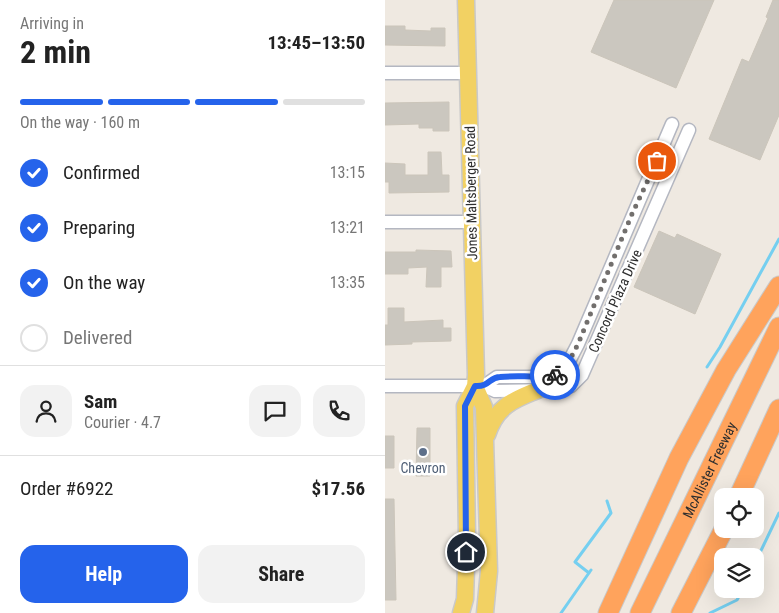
<!DOCTYPE html>
<html lang="en">
<head>
<meta charset="utf-8">
<style>
  :root { --surface:#fff; --page:#f2f2f2; --text:#222; --muted:#767676; --line:#e0e0e0; --accent:#2563eb }
  body { margin:0; font-family:"Roboto Condensed",sans-serif; background:var(--page); color:var(--text); height:100vh; display:flex; flex-direction:column; font-size:19px; white-space:nowrap }
  * { box-sizing:border-box; margin:0 }
  p { font-size:16px; color:var(--muted) }
  .icon { flex:none; width:28px; height:28px; fill:none; stroke:currentColor; stroke-width:2; stroke-linecap:round; stroke-linejoin:round }
  .map { position:relative; flex:1; overflow:hidden }
  .side { display:flex; flex-direction:column; background:var(--surface); width:385px }
  .side>* { flex:none }
  .fabs { position:absolute; left:329px; top:488px; display:grid; gap:10px }
  .fabs a { display:grid; place-items:center; width:50px; height:50px; border-radius:10px; background:var(--surface); box-shadow:0 5px 20px #0002; font-size:25px }
  .pin { position:absolute; display:grid; place-items:center; width:42px; height:42px; color:#fff; margin:-21px; border:2px solid #fff; border-radius:50%; box-shadow:0 1px 5px #0007 }
  .courier { position:absolute; display:grid; place-items:center; width:50px; height:50px; margin:-25px; border:4px solid #2563eb; border-radius:50%; background:#fff; color:#222; box-shadow:0 1px 6px #0007 }
  .headline em { font-style:normal; font-weight:700 }
  .headline div { display:flex; flex-direction:column-reverse }
  .headline { display:flex; align-items:center; justify-content:space-between; height:85px; padding:0 20px }
  h1 { font-size:32px; font-weight:700; line-height:38px }
  .bar { display:grid; grid-template-columns:repeat(4,1fr); gap:8px 5px; align-content:center; height:60px; padding:0 20px }
  .bar i { height:6px; border-radius:4px; background:var(--line) }
  .bar .on { background:var(--accent) }
  .bar p { grid-column:span 4 }
  .line { display:flex; align-items:center; gap:12px; padding:0 20px; border-top:1px solid var(--line) }
  .line div { flex:1 }
  .round { display:grid; place-items:center; flex:none; width:52px; height:52px; border-radius:15px; background:var(--page) }
  ol { padding:0 20px; list-style:none }
  li { display:flex; align-items:center; gap:15px; height:55px }
  li p { margin-inline-start:auto }
  li .icon { padding:5px; border-radius:50%; background:var(--accent); color:#fff; stroke-width:4 }
  li:last-child { color:var(--muted) }
  li i { width:28px; height:28px; border:2px solid var(--line); border-radius:50% }
  .action { display:flex; gap:10px; margin-top:auto; padding:10px 20px }
  .action a { flex:1; height:58px; border-radius:15px; background:var(--accent); color:#fff; font-size:20px; font-weight:700; line-height:58px; text-align:center }
  .action a+a { background:var(--page); color:var(--text) }
  main { display:flex; flex:1; min-height:0 }
  .map>svg:first-child { display:block }
  .lines { fill:none; stroke-linecap:round; stroke-linejoin:round }
  .stream { stroke:#75cff0; stroke-width:3 }
  .building { fill:#cbc7bf; stroke:#cbc5ba }
  .minor-casing { stroke:#b4b7c1; stroke-width:15 }
  .major-casing { stroke:#c9c9c9; stroke-width:19 }
  .highway-casing { stroke:#c9c9c9; stroke-width:21 }
  .minor { stroke:#fff; stroke-width:12 }
  .major { stroke:#f2d163; stroke-width:16 }
  .highway { stroke:#ffa35c; stroke-width:19 }
  .done { stroke:#726f6d; stroke-width:5; stroke-dasharray:0 9 }
  .route { stroke:#2563eb; stroke-width:6 }
  .service-dot { fill:#5c6f8a; stroke:#fff; stroke-width:2 }
  .labels { text-anchor:middle; dominant-baseline:central; stroke-width:5; stroke-linejoin:round; paint-order:stroke }
  .street-label { font-size:14px; fill:#2e2e2e; stroke:#fff }
  .service-label { font-size:14px; fill:#4e5e75; stroke:#fff }
</style>
</head>
<body>
<main>
<section class="side">
<div class="headline"><div><h1>2 min</h1><p>Arriving in</p></div><em>13:45–13:50</em></div>
<div class="bar"><i class="on"></i><i class="on"></i><i class="on"></i><i></i><p>On the way · 160 m</p></div>
<ol>
<li><svg class="icon" aria-label="check" viewBox="0 0 24 24"><path d="M5 12l5 5 9-10"/></svg>Confirmed<p>13:15</p></li>
<li><svg class="icon" aria-label="check" viewBox="0 0 24 24"><path d="M5 12l5 5 9-10"/></svg>Preparing<p>13:21</p></li>
<li><svg class="icon" aria-label="check" viewBox="0 0 24 24"><path d="M5 12l5 5 9-10"/></svg>On the way<p>13:35</p></li>
<li><i></i>Delivered</li>
</ol>
<div class="line" style="height:90px"><a class="round"><svg class="icon" aria-label="person" viewBox="0 0 24 24"><circle cx="12" cy="8" r="4"/><path d="M4 21q1-7 8-7t8 7"/></svg></a><div><b>Sam</b><p>Courier · 4.7</p></div><a class="round"><svg class="icon" aria-label="chat" viewBox="0 0 24 24"><path d="M4 5h16v11H9l-5 4z"/></svg></a><a class="round"><svg class="icon" aria-label="phone" viewBox="0 0 24 24"><path d="M5 4h4l2 5-3 2q2 4 5 5l2-3 5 2v4C11 20 4 13 5 4z"/></svg></a></div>
<div class="line" style="height:65px"><div>Order #6922</div><b>$17.56</b></div>
<div class="action"><a>Help</a><a>Share</a></div>
</section>
<div class="map">
<svg width="394" height="613" viewBox="0 0 394 613">
  <rect width="100%" height="100%" fill="#efe9e1"/>
  <g class="lines">
    <path class="stream" d="M322,367l13,-20 59,-108
      M370,563l24,-50
      M204,573l-14,-11 36,-49 -4,-12
      M176,613l30,-43
      M325,613l27,-13 6,-11"/>
  </g>
  <path class="building" d="M229,0h100l-38,88 -85,-36z
    M388,0h6v115l-19,45 -51,-21 33,-80 7,3 19,-44 -2,-1z
    M0,26h20v4l26,1v-3h14v18l-60,-1z
    M64,102v29h-16v-3h-14v-4l-34,1v-22z
    M43,152h13l1,23h7v17l-60,1v-11h-4v-19l20,1v11h23z
    M274,231l16,7 2,-4 44,20 -26,60 -61,-27z
    M31,250l35,1 1,16h-11v20h-15l1,-20 -19,1v6h-23v-22h31z
    M3,308h16v14l39,-2v8h8v13l-39,1v2l-27,1v-20h3z
    M32,428h13v48h-14z
    M0,436h9v32h-9z
    M0,499h9l2,101h-11z"/>
  <g class="lines">
    <g class="minor-casing">
      <path id="minor" d="M0,73h82
        M0,222h87
        M0,386h99l11,5 60,-1 16,-4 11,-11 107,-245
        M99,386l13,-9h42l18,-2 9,-8 12,-23 94,-220"/>
    </g>
    <g class="major-casing">
      <path id="major" d="M90,386l9,21 5,164 -4,42
        M102,435c9,-28 25,-35 51,-45
        M76,613l4,-14 2,-63 -2,-130 10,-20 1,-11 -10,-375"/>
    </g>
    <g class="highway-casing">
      <g id="highway">
        <path d="M354,496l40,-87"/>
        <path d="M223,613l71,-155 47,-88 53,-84"/>
        <path id="s1" d="M255,613l139,-286"/>
        <path d="M296,613l43,-84"/>
      </g>
    </g>
    <use href="#minor" class="minor"/>
    <use href="#major" class="major"/>
    <use href="#highway" class="highway"/>
  </g>
  <g class="lines">
    <path class="done" d="M170,375l2,-1 9,-7 12,-23 54,-130 25,-53"/>
    <path class="route" d="M81,552l-1,-146 10,-20c15,1 14,-9 25,-9 18,-2 36,1 55,-2"/>
  </g>
  <circle class="service-dot" cx="38" cy="452" r="5"/>
  <g class="labels">
    <g class="street-label">
      <text transform="translate(86 193) rotate(-91)">Jones Maltsberger Road</text>
      <text transform="translate(230 301) rotate(-66)">Concord Plaza Drive</text>
      <text stroke="none"><textPath href="#s1" startOffset="159">McAllister Freeway</textPath></text>
    </g>
    <g class="service-label">
      <text x="38" y="468">Chevron</text>
    </g>
  </g>
</svg>
<div class="fabs">
<a><svg class="icon" aria-label="locate" viewBox="0 0 24 24"><circle cx="12" cy="12" r="6"/><path d="M12 2v4M12 18v4M2 12h4M18 12h4"/></svg></a>
<a><svg class="icon" aria-label="layers" viewBox="0 0 24 24"><path d="M12 4l9 5-9 5-9-5zM3 14l9 5 9-5"/></svg></a>
</div>
<div class="pin" style="left:272px;top:161px;background:#ea580c"><svg class="icon" aria-label="bag" viewBox="0 0 24 24"><path d="M5 8h14l-1 12H6zM9 8a3 3 0 0 1 6 0"/></svg></div>
<div class="pin" style="left:81px;top:552px;background:#1f2937"><svg class="icon" aria-label="home" viewBox="0 0 24 24"><path d="M3 11l9-7 9 7M6 9v11h12V9"/></svg></div>
<div class="courier" style="left:170px;top:375px"><svg class="icon" aria-label="bike" viewBox="0 0 24 24"><circle cx="6" cy="16" r="4"/><circle cx="18" cy="16" r="4"/><path d="M6 16l4-8h5l3 8M10 8l3 8H6M13 5h3"/></svg></div>
</div>
</main>
</body>
</html>
